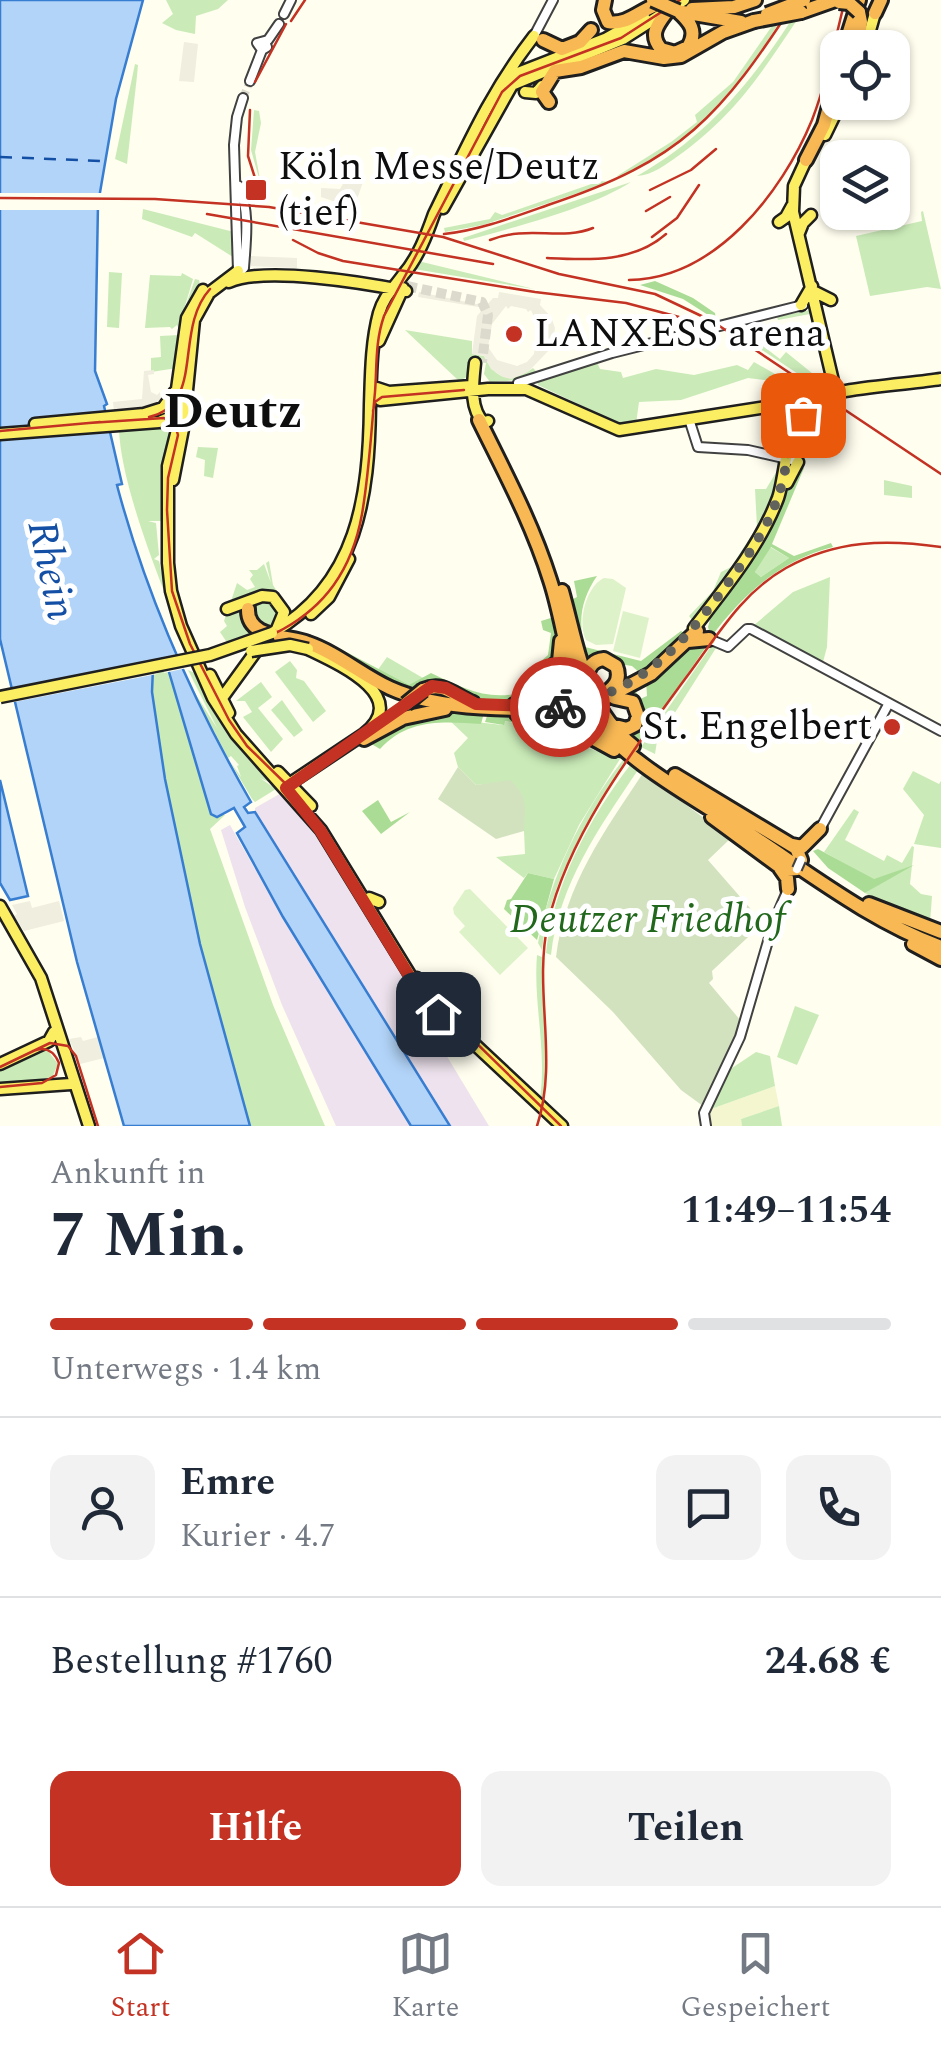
<!DOCTYPE html>
<html lang="de">
<head>
<meta charset="utf-8">
<style>
  :root { --surface:#fff; --page:#f2f2f3; --text:#1f2937; --muted:#747a83; --line:#e0e1e3; --accent:#c33222 }
  body { margin:0; font-family:Spectral,serif; background:var(--page); color:var(--text); height:100vh; display:flex; flex-direction:column; font-size:38px; white-space:nowrap }
  * { box-sizing:border-box; margin:0 }
  p { font-size:32px; color:var(--muted) }
  .icon { flex:none; width:55px; height:55px; fill:none; stroke:currentColor; stroke-width:2; stroke-linecap:round; stroke-linejoin:round }
  .map { position:relative; height:1126px; overflow:hidden }
  .side { display:flex; flex-direction:column; background:var(--surface); flex:1 }
  .side>* { flex:none }
  .controls { position:absolute; left:820px; top:30px; display:grid; gap:20px }
  .controls a { display:grid; place-items:center; width:90px; height:90px; border-radius:20px; background:var(--surface); box-shadow:0 2px 8px #0004; font-size:50px }
  .pin { position:absolute; display:grid; place-items:center; width:85px; height:85px; color:#fff; margin:-42px; border-radius:20px; box-shadow:0 5px 15px #0006 }
  .courier { position:absolute; display:grid; place-items:center; width:100px; height:100px; margin:-50px; border:8px solid #c33222; border-radius:50%; background:#fff; color:#222; box-shadow:0 2px 12px #0007 }
  .headline em { font-style:normal; font-weight:700 }
  .headline div { display:flex; flex-direction:column-reverse }
  .headline { display:flex; align-items:center; justify-content:space-between; height:170px; padding:0 50px }
  h1 { font-size:65px; font-weight:700; line-height:75px }
  .bar { display:grid; grid-template-columns:repeat(4,1fr); gap:15px 10px; align-content:center; height:120px; padding:0 50px }
  .bar i { height:12px; border-radius:8px; background:var(--line) }
  .bar .active { background:var(--accent) }
  .bar p { grid-column:span 4 }
  .line { display:flex; align-items:center; gap:25px; padding:0 50px; border-top:2px solid var(--line) }
  .line div { flex:1 }
  .round { display:grid; place-items:center; flex:none; width:105px; height:105px; border-radius:20px; background:var(--page) }
  .primary-button { display:flex; gap:20px; margin-top:auto; padding:20px 50px }
  .primary-button a { flex:1; height:115px; border-radius:20px; background:var(--accent); color:#fff; font-size:40px; font-weight:700; line-height:115px; text-align:center }
  .primary-button a+a { background:var(--page); color:var(--text) }
  .menu { display:flex; justify-content:space-around; align-items:center; height:140px; border-top:2px solid var(--line); background:var(--surface); font-size:28px; color:var(--muted) }
  .menu a { display:grid; justify-items:center; gap:5px }
  .menu .active { color:var(--accent) }
  .map>svg:first-child { display:block }
  .industrial { fill:#ede2ed }
  .farmland { fill:#f3f6ce }
  .green { fill:#caebb8 }
  .forest { fill:#abdc96; fill-rule:evenodd }
  .cemetery { fill:#d2e2bf }
  .pitch { fill:#def2ca }
  .plaza { fill:#f0eede; fill-rule:evenodd }
  .water { fill:#b2d4f8; stroke:#377dd1; stroke-width:2.5 }
  .pier { fill:#fffeef }
  .lines { fill:none; stroke-linecap:round; stroke-linejoin:round }
  .ferry { stroke:#134fa4; stroke-width:2.5; stroke-dasharray:12 10; stroke-linecap:butt }
  .minor-tunnel { stroke:#dbdacd; stroke-width:8; stroke-dasharray:8 4; stroke-linecap:butt }
  .major-tunnel { stroke:#dbdacd; stroke-width:10; stroke-dasharray:10 5; stroke-linecap:butt }
  .minor-casing { stroke:#414141; stroke-width:12 }
  .major-casing { stroke:#1f1f1f; stroke-width:15 }
  .highway-casing { stroke:#1f1f1f; stroke-width:18 }
  .minor { stroke:#fff; stroke-width:8 }
  .major { stroke:#fcee62; stroke-width:10 }
  .highway { stroke:#f8b854; stroke-width:12 }
  .tram { stroke:#c33222; stroke-width:2.5 }
  .rail { stroke:#c33222; stroke-width:2.5 }
  .minor-bridge-casing { stroke:#414141; stroke-width:12; stroke-linecap:butt }
  .major-bridge-casing { stroke:#1f1f1f; stroke-width:15; stroke-linecap:butt }
  .highway-bridge-casing { stroke:#1f1f1f; stroke-width:18; stroke-linecap:butt }
  .minor-bridge { stroke:#fff; stroke-width:8 }
  .major-bridge { stroke:#fcee62; stroke-width:10 }
  .highway-bridge { stroke:#f8b854; stroke-width:12 }
  .done { stroke:#62625d; stroke-width:10; stroke-dasharray:0 18 }
  .route { stroke:#c33222; stroke-width:12 }
  .poi-dot { fill:#c33222; stroke:#fff; stroke-width:4 }
  .labels { text-anchor:middle; dominant-baseline:central; stroke-width:10; stroke-linejoin:round; paint-order:stroke }
  .poi-label { font-size:40px; fill:#0e0e0e; stroke:#fff; text-anchor:start }
  .park-label { font-size:40px; font-style:italic; fill:#21681c; stroke:#fff }
  .water-label { font-size:42px; font-style:italic; fill:#134fa4; stroke:#fff }
  .district-label { font-size:50px; font-weight:bold; fill:#0e0e0e; stroke:#fff }
</style>
</head>
<body>
<div class="map">
<svg width="941" height="1126" viewBox="0 0 941 1126">
  <rect width="100%" height="100%" fill="#fffeef"/>
  <path class="industrial" d="M283,792l18,19 18,27 100,161 9,26 61,101h-39l-137,-218 -58,-96v-4z
    M230,825l38,67 143,234h-75l-54,-121 -37,-98 -24,-77z"/>
  <path class="farmland" d="M775,1086l4,20 -38,13 1,7h-34l-1,-13 3,-7 1,3z"/>
  <path class="green" d="M166,0h62l-10,9 -22,7 -1,18 -19,-4 -14,-7 11,-9z
    M799,17c-38,57 -64,98 -121,139 -13,9 -25,19 -41,20 69,-39 113,-92 155,-157z
    M772,26h5c-33,53 -70,100 -124,134 -12,7 -23,15 -36,16l54,-34 26,-20 -2,-7 38,-33z
    M135,64l3,1 -1,11 -10,88 -12,-5z
    M254,110l5,1 2,12 -6,29 6,33 -10,-35z
    M600,181l11,1 -128,43 -38,7 -1,-4 46,-9 5,-7 7,3z
    M631,182c-40,26 -119,46 -167,59l-1,-3z
    M143,209l91,23 -1,25 -38,-24 -3,4 -50,-18z
    M923,211l18,78 -14,-2 -57,9 -14,-60 66,-15 -1,-9z
    M418,261l116,28 -120,-20z
    M109,272l13,1 -3,55 -12,-1z
    M182,273l11,6 -11,37 13,-37 4,1 1,5 -21,44 -2,-4 -5,4 -2,-2 -25,1 5,-53 31,1z
    M810,310l2,2 18,76 -6,3 -97,-64 10,-1 43,33 6,-7 37,30 2,-6 -15,-62 -32,6 -1,-3z
    M405,330l67,11v13l12,2c12,25 28,27 49,12l3,3 -15,9 -31,2 -6,-8 2,-11 -14,-2 -5,16 -8,4z
    M179,335l-2,33 -26,4v-14l10,-1 -1,-21z
    M597,362l3,7 21,3 2,6 33,-9 38,6 43,-10 11,5 6,-8 56,32 -32,5 -5,-18 -25,-3 -67,22 -42,2 -3,22h-15l-83,-39 -1,-3z
    M119,428l44,1 7,5 -6,41v46h-16l8,2 3,32 -5,4 5,2 10,43c-18,-46 -49,-127 -50,-176z
    M198,447l20,1 -5,30 -9,-2 1,-16 -9,-3z
    M780,466l-4,32 -28,53 -50,69h-6l-3,-4 24,-25 8,-19 10,-5 26,-40 -2,-38h11z
    M884,480l28,6v12l-28,-3z
    M770,547l19,11 -28,19 -6,-5z
    M269,561l4,24 19,30 -6,3 -6,-19 -49,2 6,-18 10,7 8,-3 -5,-8 3,-4 -4,-5h8l7,-6 7,19 -5,-20z
    M830,577l-3,70 -4,15 -70,-36 40,-34z
    M261,599l16,4 2,16 -9,12 2,-7 -5,7 -11,-4 -4,-20z
    M248,603l16,31 -36,10 -8,-12 7,-6 -3,-5 3,-9z
    M712,645l4,3 -59,93 -2,13 -14,-7z
    M387,657l36,21 -14,8 -32,-15z
    M162,659l4,3 45,152 14,1 -15,14 63,176 52,121h-74c-35,-112 -63,-227 -85,-342 -8,-38 -22,-83 -11,-121z
    M290,661l7,9 -1,8 8,3 22,30 -13,11 -38,-50z
    M188,670l9,4c12,45 48,80 80,112l-17,-8 16,11 -21,13 -3,-3 -23,-39 12,17 -4,-11 2,-1 -8,-9 -3,2 -38,-73 27,43z
    M261,682l11,15 -14,11 25,31 -12,13 -28,-35 9,-5 -7,-11h-9z
    M282,700l21,30 -9,7 -23,-27z
    M448,719l55,6 1,-4c28,6 59,6 84,22v5l32,11 -41,66 -25,54 -26,-6 -4,5 -28,-21 29,-3 -1,-23 -16,-49 -32,3 -18,-18 -4,-14 14,-15z
    M623,760l4,2c-39,57 -77,118 -85,188l-4,-7c12,-66 44,-131 85,-183z
    M631,764l7,6c-39,58 -79,114 -87,185l-5,-2c7,-68 44,-136 85,-189z
    M913,771l26,13 2,-3v67l-27,-4 10,-29 -21,-26z
    M854,809l5,3 -14,28 39,21 3,-6 15,8 10,-17 2,1 -4,37 11,10 11,2 -2,27 -40,-14 -25,-16 41,-25 -32,12 -50,-28z
    M537,955l5,2 4,112 -3,32 -3,-3c7,-48 -7,-95 -3,-143z
    M795,1006l24,9 -22,50 -20,-8z
    M43,1050l5,1 10,13 -6,14 -52,6v-13z
    M756,1052l14,4 5,30 -64,23 18,-39z
    M779,1106l3,20h-40l-1,-7z"/>
  <path class="forest" d="M655,281l38,17 22,15 1,7 -33,-21 -43,-14z
    M799,467l5,1 -32,76 22,12 37,-13 2,4c-52,13 -90,47 -122,90l-3,-10 3,-11 56,-81 28,-66zM771,547l18,11 -28,19 -6,-5z
    M597,576c-15,22 -20,44 -12,71l56,14 40,-30 5,3 -26,27 -19,13 -9,-8 -13,-2 9,18 -9,1 -2,-18 -33,-2 -15,-62 8,-4 -3,-16z
    M554,617l5,38 -42,47 -35,1 -34,-16 -34,7 -86,-43 5,-6 76,40 22,-12c30,14 55,28 89,20l9,-21 19,-17 3,-22 -8,-3 -2,-9z
    M692,642l16,2 -69,100 -8,-12 9,-13 -19,-24 13,-7 6,11 7,-3 -1,-16z
    M443,710l41,3 -3,11c-39,-3 -74,-5 -101,25l-12,-7 32,-20z
    M488,713c47,4 94,17 134,44l-2,2 -32,-12v-4c-24,-16 -55,-16 -83,-22l-1,4 -19,-3z
    M378,800l13,22 19,-10 -29,22 -19,-23z
    M818,849l56,30 40,-14 -49,28 -37,-25 -15,-17z
    M528,873l26,6 -17,61 -33,-31 3,-9 4,-1z"/>
  <path class="cemetery" d="M458,767l18,18 34,-5c18,15 16,29 14,51l-28,8 -58,-40z
    M643,773l88,65 -23,22 55,63 -51,48 1,8 -4,4 32,38 -38,85 -22,-16 -68,-78 -57,-55c9,-72 48,-125 87,-184z"/>
  <path class="pitch" d="M604,578l9,1 13,9 -13,56 -17,1 -10,-5c-9,-17 0,-54 18,-62z
    M623,611l26,7 -9,40 -27,-7z
    M470,889l58,59 -28,27 -41,-43 6,-6 -11,-12 -1,-6 12,-18z"/>
  <path class="plaza" d="M184,42l14,2 -4,38 -15,-1z
    M351,170l14,6 -11,32 -33,-11v-9l19,1z
    M251,256l46,2v10l-46,-2z
    M419,292l67,14 7,-8h5l1,-6 42,7 -1,6 11,12 4,11 -3,19 -24,25 -17,7 -8,-2 -12,-8 -7,-13 -12,-2 5,-38 7,-8 -66,-11zM506,306l2,3 3,-3 15,3 2,3 3,-2 7,17 -4,27 -7,8 -10,4 -20,-6 -9,-13 4,-23z
    M154,370v4l-6,1 3,17 6,3 3,-3 1,10 2,-10h8l-10,12 -47,7 -1,-9 29,-3 2,-28z
    M30,901l2,7 27,-7 5,20 -40,10 -10,-15 3,-2 -5,-9z
    M81,1037l2,4 15,-4 6,21 -24,6 -11,-25z"/>
  <path class="water" d="M0,0h143l-27,99 -18,105 -3,167 12,33 -3,2 18,78 -5,1 1,4c30,111 76,214 133,313l-7,5 4,6 7,-1 195,314h-39l-128,-209 -46,-84 8,-6 -11,-19 -17,9 -6,-3 -45,-152 -4,-3 -9,9 -1,24 13,87 35,165 50,182h-126l-47,-164 -77,-323z
    M0,780l28,116 -18,4 -10,-17z"/>
  <path class="pier" d="M0,193h105l-2,17h-103z
    M183,656l4,12 -23,5 -3,-9 -4,10 -148,29 -3,-12z"/>
  <g class="lines">
    <path class="ferry" d="M0,157l101,4"/>
    <path class="minor-tunnel" d="M243,98l7,-17"/>
    <path class="major-tunnel" d="M407,286l75,16 6,13 -6,47"/>
    <g class="minor-casing">
      <path id="minor" d="M284,14l7,-14
        M534,36l19,-36
        M262,50l-5,-7 11,-3 11,-16
        M250,81l12,-31 5,-3 -2,-5
        M239,273l5,-5c2,-28 6,-56 -5,-82
        M241,273l-3,-2 -4,-126 3,-28 6,-19
        M518,383l94,-30 191,-48
        M689,419l9,28 50,3 44,10
        M709,639l19,8 19,-18h4l190,102
        M819,831l70,-128
        M706,1126l-2,-13 36,-76 33,-113 16,-37"/>
    </g>
    <g class="major-casing">
      <path id="major" d="M865,48l10,-35
        M505,78l100,-39 39,-22
        M525,92l11,1 6,-7
        M825,135l16,-33
        M806,160l-12,26 -1,26 44,186
        M443,208l69,-123 111,-46 61,-39
        M779,222l7,-5 6,-11
        M799,233l4,-10 8,-8
        M238,271l-29,22 -15,27 -7,70 -19,76v97l3,28 10,35 32,72 23,36 85,96 102,166 139,130
        M229,282c36,-16 136,1 177,9
        M813,291l18,9
        M801,305l11,-19
        M379,341l24,-53
        M475,363c-2,20 -6,45 9,60l4,-2
        M371,387l9,13 108,-11h38l93,41 154,-24 15,1 16,7
        M377,388l12,4 82,-6
        M35,424l109,-10 19,-6 14,-19 10,-71 16,-28
        M0,434l159,-12 21,-9
        M173,480l16,-82
        M787,483l11,-21
        M227,609l35,-13 11,1 11,15 -7,17
        M311,614l18,-17 20,-38
        M694,628c31,-40 66,-82 84,-130 8,-23 10,-82 26,-95 18,-14 109,-19 137,-24
        M272,633c86,-49 97,-137 98,-228 1,-30 1,-62 9,-92 5,-17 14,-24 24,-38 15,-17 24,-41 31,-61 32,-65 55,-120 100,-178
        M210,675l19,38
        M222,698l37,-51
        M278,772l33,34
        M289,784l75,-50c48,-38 -25,-70 -56,-85
        M369,898l10,4
        M0,906l41,72 48,148
        M417,978l36,39
        M0,1064l49,-23 5,-9
        M0,1089l71,-5"/>
    </g>
    <g class="highway-casing">
      <path id="highway" d="M605,0l-2,10 5,12c22,4 36,-17 58,-20
        M692,9l42,-2 21,-7
        M682,12l59,10
        M801,12l34,-12
        M666,13c-9,12 -17,22 -5,36l14,4 13,-6c10,-16 2,-25 -10,-36
        M875,13l6,-13
        M543,40l19,9 18,-7 11,-12
        M844,48l15,-48
        M857,48l4,-26 -2,-10
        M549,102l-7,-10 13,-21 26,-4 43,-16 40,7 17,-2 42,-24 31,-11
        M806,160l18,-35 14,-51
        M479,420c26,53 53,103 71,160 14,42 17,92 39,131 28,46 110,90 156,120 63,41 125,90 196,116
        M562,591c16,57 22,117 71,155
        M248,609c-1,30 39,26 60,34 29,10 54,32 82,45 48,22 133,25 185,16
        M688,641l21,-2
        M587,678c1,-11 6,-18 17,-19l12,7c6,15 -3,22 -14,30
        M423,690c21,-9 31,6 50,13
        M598,702l53,-28 46,-43
        M514,705l14,-6 13,-22 18,-16 2,-20
        M556,706l-14,-9 -1,-12 4,-6 15,-4 8,6 6,10
        M517,714l55,13 42,23
        M611,725l16,4 8,-4 3,-9 -5,-14 -18,-4
        M364,739l39,-21 42,-9
        M675,775l121,73 5,12
        M712,817l72,53 13,-1
        M792,845l10,2 18,-18
        M780,868l7,10 1,11
        M869,904l72,28
        M913,944l28,15"/>
    </g>
    <use href="#minor" class="minor"/>
    <use href="#major" class="major"/>
    <use href="#highway" class="highway"/>
    <path class="tram" d="M373,411l2,-9 7,-5 82,-7
      M149,417c57,-13 24,-87 61,-128
      M89,423l75,-5 11,7 3,10 -10,43 -1,32 5,81 18,53 39,76 18,26 42,41 28,36 105,167 139,136
      M0,431l100,-9
      M0,700c48,-10 95,-20 143,-29 100,-20 198,-38 219,-157 7,-40 9,-81 13,-122 2,-26 0,-50 9,-76l118,-224 18,-16 101,-38 59,-38
      M0,1067l50,-24 18,3 8,10 22,70
      M0,1087l42,-4 14,-8 3,-12c-5,-12 -14,-17 -26,-12"/>
    <path class="rail" d="M291,21l14,-21
      M255,82l31,-58
      M250,110l-2,46 14,44
      M650,190l41,-20 25,-21
      M0,198l155,1 114,8 174,30 116,37 96,20 57,27 229,153
      M646,211l24,-14
      M207,214l286,50
      M444,234c36,-4 70,-17 104,-29 134,-44 173,-89 248,-205
      M652,237l25,-19 22,-33
      M293,240l25,13 25,8 192,31 91,11 53,14
      M490,240c38,-15 71,1 103,-12
      M547,258c42,2 86,5 119,-24
      M629,280c86,-1 153,-87 183,-160 15,-39 23,-80 33,-120
      M537,1126c22,-66 -4,-136 11,-203 20,-87 85,-173 137,-244 31,-41 55,-85 101,-111 50,-28 100,-29 155,-21"/>
    <g class="minor-bridge-casing">
      <path id="minor-bridge" d="M797,869l4,-9"/>
    </g>
    <g class="major-bridge-casing">
      <path id="major-bridge" d="M251,651l39,-6 18,4
        M0,697l210,-42 62,-22"/>
    </g>
    <g class="highway-bridge-casing">
      <path id="highway-bridge" d="M653,0l25,11
        M839,2l10,1 10,9
        M767,14l37,-14
        M754,21l47,-9
        M406,704l17,-14
        M575,704l24,-6"/>
    </g>
    <use href="#minor-bridge" class="minor-bridge"/>
    <use href="#major-bridge" class="major-bridge"/>
    <use href="#highway-bridge" class="highway-bridge"/>
  </g>
  <g class="lines">
    <path class="done" d="M560,707c77,-14 115,-54 160,-113 23,-31 47,-63 59,-100 8,-25 10,-50 14,-76l4,-8 6,5"/>
    <path class="route" d="M438,1014l-24,-30 -94,-154 -34,-42 146,-102 14,2 30,16 84,3"/>
  </g>
  <g class="poi-dot">
    <rect x="244" y="178" width="24" height="24" rx="5"/>
    <circle cx="514" cy="334" r="10"/>
    <circle cx="892" cy="727" r="10"/>
  </g>
  <g class="labels">
    <g class="poi-label">
      <text x="278" y="167">Köln Messe/Deutz<tspan x="278" dy="46">(tief)</tspan></text>
      <text x="534" y="334">LANXESS arena</text>
      <text x="872" y="727" text-anchor="end">St. Engelbert</text>
    </g>
    <g class="park-label">
      <text x="648" y="920">Deutzer Friedhof</text>
    </g>
    <g class="water-label">
      <text transform="translate(51 570) rotate(78)">Rhein</text>
    </g>
    <g class="district-label">
      <text x="233" y="412">Deutz</text>
    </g>
  </g>
</svg>
<div class="controls">
<a><svg class="icon" aria-label="locate" viewBox="0 0 24 24"><circle cx="12" cy="12" r="6"/><path d="M12 2v4M12 18v4M2 12h4M18 12h4"/></svg></a>
<a><svg class="icon" aria-label="layers" viewBox="0 0 24 24"><path d="M12 4l9 5-9 5-9-5zM3 14l9 5 9-5"/></svg></a>
</div>
<div class="pin" style="left:803px;top:415px;background:#ea580c"><svg class="icon" aria-label="bag" viewBox="0 0 24 24"><path d="M5 8h14l-1 12H6zM9 8a3 3 0 0 1 6 0"/></svg></div>
<div class="pin" style="left:438px;top:1014px;background:#1f2937"><svg class="icon" aria-label="home" viewBox="0 0 24 24"><path d="M3 11l9-7 9 7M6 9v11h12V9"/></svg></div>
<div class="courier" style="left:560px;top:707px"><svg class="icon" aria-label="bike" viewBox="0 0 24 24"><circle cx="6" cy="16" r="4"/><circle cx="18" cy="16" r="4"/><path d="M6 16l4-8h5l3 8M10 8l3 8H6M13 5h3"/></svg></div>
</div>
<section class="side">
<div class="headline"><div><h1>7 Min.</h1><p>Ankunft in</p></div><em>11:49–11:54</em></div>
<div class="bar"><i class="active"></i><i class="active"></i><i class="active"></i><i></i><p>Unterwegs · 1.4 km</p></div>
<div class="line" style="height:180px"><a class="round"><svg class="icon" aria-label="person" viewBox="0 0 24 24"><circle cx="12" cy="8" r="4"/><path d="M4 21q1-7 8-7t8 7"/></svg></a><div><b>Emre</b><p>Kurier · 4.7</p></div><a class="round"><svg class="icon" aria-label="chat" viewBox="0 0 24 24"><path d="M4 5h16v11H9l-5 4z"/></svg></a><a class="round"><svg class="icon" aria-label="phone" viewBox="0 0 24 24"><path d="M5 4h4l2 5-3 2q2 4 5 5l2-3 5 2v4C11 20 4 13 5 4z"/></svg></a></div>
<div class="line" style="height:130px"><div>Bestellung #1760</div><b>24.68 €</b></div>
<div class="primary-button"><a>Hilfe</a><a>Teilen</a></div>
</section>
<nav class="menu">
<a class="active"><svg class="icon" aria-label="home" viewBox="0 0 24 24"><path d="M3 11l9-7 9 7M6 9v11h12V9"/></svg>Start</a>
<a><svg class="icon" aria-label="map" viewBox="0 0 24 24"><path d="M3 6l6-2 6 2 6-2v14l-6 2-6-2-6 2zM9 4v14M15 6v14"/></svg>Karte</a>
<a><svg class="icon" aria-label="saved" viewBox="0 0 24 24"><path d="M7 4h10v16l-5-4-5 4z"/></svg>Gespeichert</a>
</nav>
</body>
</html>
